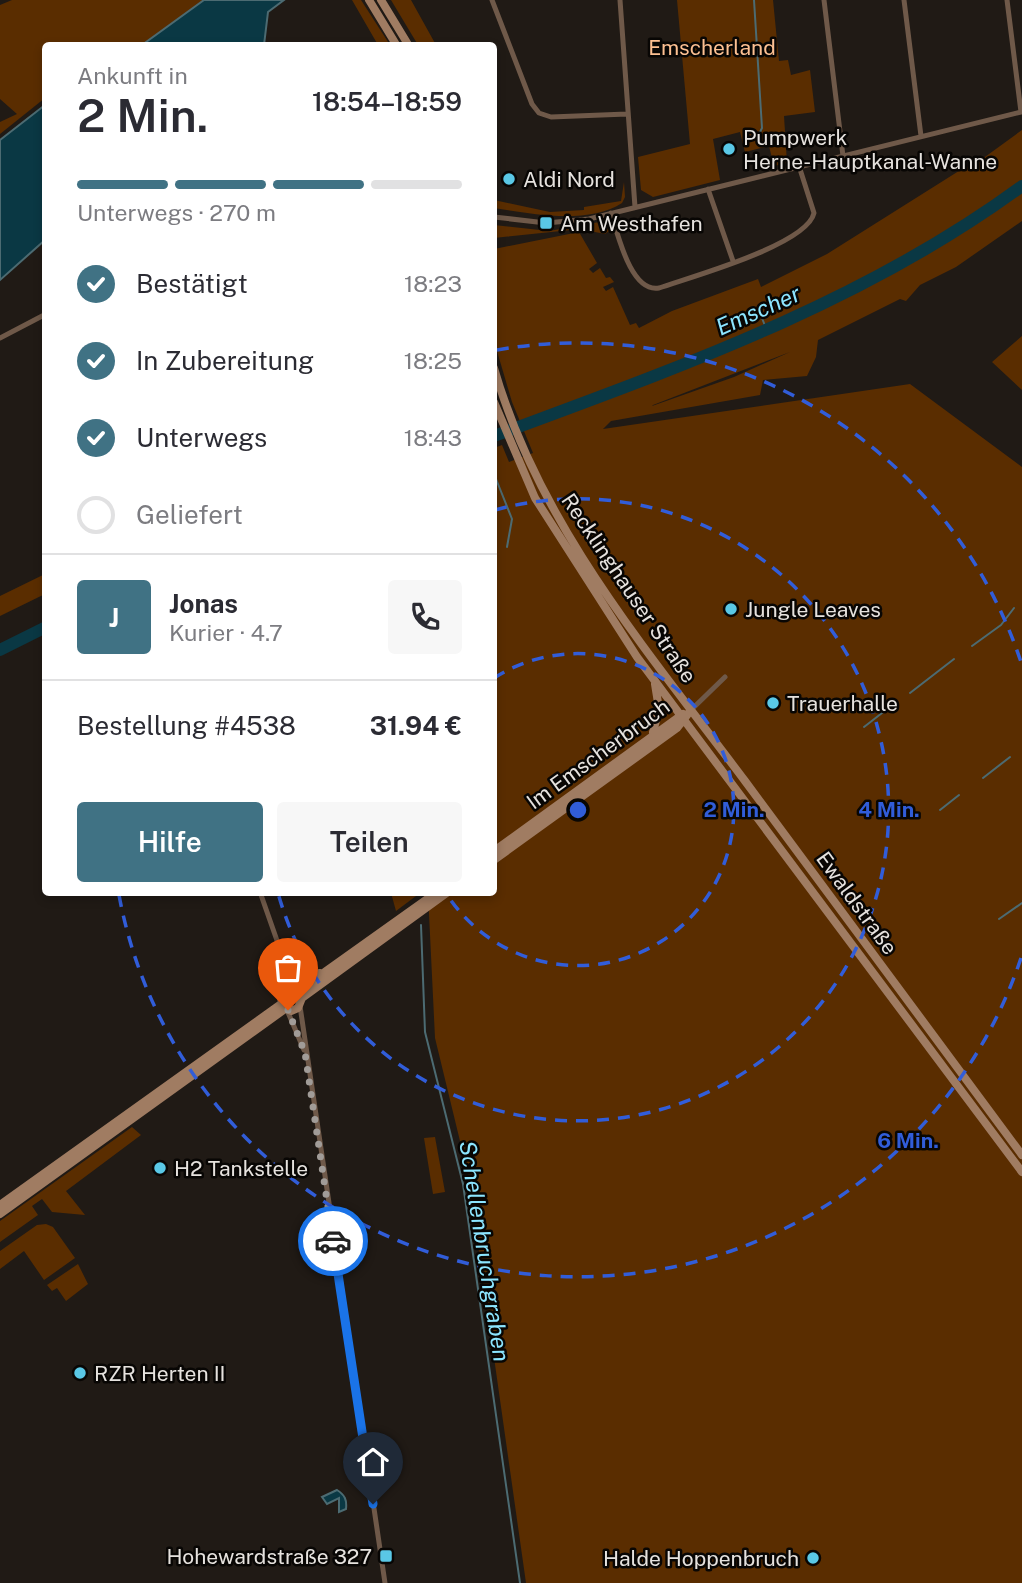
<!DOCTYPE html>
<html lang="de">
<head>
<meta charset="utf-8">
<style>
  :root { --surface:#fff; --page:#f7f7f7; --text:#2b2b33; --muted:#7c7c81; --line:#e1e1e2; --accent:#407284 }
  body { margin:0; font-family:"Public Sans",sans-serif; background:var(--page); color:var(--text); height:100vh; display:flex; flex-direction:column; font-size:26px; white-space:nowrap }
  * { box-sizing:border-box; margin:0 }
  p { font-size:23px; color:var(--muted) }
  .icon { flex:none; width:38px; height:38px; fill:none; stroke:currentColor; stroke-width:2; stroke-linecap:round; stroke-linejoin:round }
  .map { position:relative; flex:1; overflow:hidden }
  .side { position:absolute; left:42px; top:42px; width:455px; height:854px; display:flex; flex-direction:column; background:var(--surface); border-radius:7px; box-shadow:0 4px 10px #0003 }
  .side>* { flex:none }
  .pin { position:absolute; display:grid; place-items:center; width:60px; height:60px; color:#fff; margin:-72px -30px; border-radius:50% 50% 50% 0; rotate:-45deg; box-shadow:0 0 7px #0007 }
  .pin .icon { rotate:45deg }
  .courier { position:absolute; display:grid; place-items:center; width:70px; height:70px; margin:-35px; border:5px solid #1a73e8; border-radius:50%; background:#fff; color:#222; box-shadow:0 2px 9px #0007 }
  .overview em { font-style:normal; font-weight:600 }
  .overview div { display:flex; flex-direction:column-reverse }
  .overview { display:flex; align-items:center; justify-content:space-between; height:119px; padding:0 35px }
  h1 { font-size:46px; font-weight:600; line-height:52px }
  .bar { display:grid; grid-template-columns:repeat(4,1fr); gap:10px 7px; align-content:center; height:84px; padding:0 35px }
  .bar i { height:9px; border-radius:5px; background:var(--line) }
  .bar .current { background:var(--accent) }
  .bar p { grid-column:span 4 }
  .line { display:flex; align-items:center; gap:18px; padding:0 35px; border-top:2px solid var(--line) }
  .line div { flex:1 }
  .round { display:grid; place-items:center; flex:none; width:74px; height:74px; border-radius:7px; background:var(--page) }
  ol { padding:0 35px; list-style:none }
  li { display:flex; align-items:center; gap:21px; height:77px }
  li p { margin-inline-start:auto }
  li .icon { padding:7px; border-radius:50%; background:var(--accent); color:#fff; stroke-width:4 }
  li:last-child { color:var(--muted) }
  li i { width:38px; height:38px; border:4px solid var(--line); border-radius:50% }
  .button { display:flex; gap:14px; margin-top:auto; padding:14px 35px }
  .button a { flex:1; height:80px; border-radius:7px; background:var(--accent); color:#fff; font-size:28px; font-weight:600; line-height:80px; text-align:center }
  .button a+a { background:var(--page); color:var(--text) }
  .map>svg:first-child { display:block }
  .green { fill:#5a2d00; fill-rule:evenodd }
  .water { fill:#0a3844; stroke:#4c6b72; stroke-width:2 }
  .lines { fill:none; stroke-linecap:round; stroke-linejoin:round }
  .stream { stroke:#4c6b72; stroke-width:2 }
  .river { stroke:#0a3844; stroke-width:12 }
  .street { stroke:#6f5949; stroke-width:5 }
  .secondary { stroke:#a07c62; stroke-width:8 }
  .done { stroke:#a19c98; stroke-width:7; stroke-dasharray:0 12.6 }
  .route { stroke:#1a73e8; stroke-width:9 }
  .ring { fill:none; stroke:#315dd9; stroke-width:3.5; stroke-dasharray:12 9 }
  .poi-dot { fill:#5ac8e6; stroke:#080604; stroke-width:2.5 }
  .labels { text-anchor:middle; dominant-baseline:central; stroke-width:5; stroke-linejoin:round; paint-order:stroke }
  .park-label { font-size:21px; fill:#fdc092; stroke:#080604 }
  .poi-label { font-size:21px; fill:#e6e2de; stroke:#080604; text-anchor:start }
  .street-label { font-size:21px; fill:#e6e2de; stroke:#080604 }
  .water-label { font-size:23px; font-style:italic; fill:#8ce5ff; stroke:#080604 }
  .centre { fill:#315dd9; stroke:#080604; stroke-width:3.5 }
  .ring-label { font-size:21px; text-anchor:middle; font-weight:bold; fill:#315dd9; stroke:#080604; stroke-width:5; stroke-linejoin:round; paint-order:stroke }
</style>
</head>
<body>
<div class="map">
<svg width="1022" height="1583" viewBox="0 0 1022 1583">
  <rect width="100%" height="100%" fill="#201a15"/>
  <path class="green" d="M12,0h192l-62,45 -96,1 -1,52 -45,36v-12l17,-8 -17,-15v-94z
    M352,0h9l29,45h-12z
    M391,0h20l25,45h-18z
    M677,0h96l6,61 9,-1 3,15 19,-5 5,42 -31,4 3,47 -13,3 -5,-20 -24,6 -5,-20 -27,7 7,41 -67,17 -12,-7 -3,-33 52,-13z
    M1022,130v91l-66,46 -36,18 -14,16 -6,-2 -82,41 -2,17 -9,19 -44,4 -3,15 -149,26 -8,8 307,-45 112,83v1116h-496l-58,-409 -33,-136 -7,-145 66,-1v-444l8,-3 7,17 24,-9 -21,-51 -18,-61v-92l85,-17 18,31 -8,6 4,4 7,-5 6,10 4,-1 4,5 -11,5 3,4 7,-4 17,38 6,-2 3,5 33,-17 86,-32 3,8 66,-33 135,-85 16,-7zM790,352l-56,25 -82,29 1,-1z
    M624,182l1,15 -3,6c-34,22 -91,11 -128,5v-8l56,12 34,-2v-3l37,-6z
    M605,221l7,8 -7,5 -25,-5 -86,9v-13l55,6z
    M1022,336v54l-30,-28z
    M45,574v20l-45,22v-20z
    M391,893v-1l29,1 -24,18z
    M132,1127l9,8 -75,56 19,24 -33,-3 -10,-13 -10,7 6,9 -38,27v-21z
    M435,1137l10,55 -12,2 -9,-56z
    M46,1224l7,3 22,31 -31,22 -20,-29 -24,18v-18l37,-26z
    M78,1264l10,20 -22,17 -9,-13 -5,3 -5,-6z"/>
  <path class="water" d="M204,0h80l-16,12 -4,33h-122z
    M45,105v135l-45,40v-140z
    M337,1490c8,5 10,10 9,19l-7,3v-14l-12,6 -5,-7z"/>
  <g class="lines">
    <path class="stream" d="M750,137l9,-3 3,-6 -8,-128
      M762,318l5,13
      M494,474l18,45 -5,28
      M972,646l29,-21 13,-17
      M910,693l44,-34
      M864,727l27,-21
      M983,778l27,-21
      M940,810l19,-15
      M999,919l23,-16
      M421,925l4,107 38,152 57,399"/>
    <path class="river" d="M494,436c183,-68 369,-133 528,-250
      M0,650l46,-23"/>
    <path class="street" d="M492,0l40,104 7,9 12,4 76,-3
      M620,0l15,207
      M824,0l19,156
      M904,0l17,136
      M708,189l25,72
      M611,213c7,22 20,80 48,75 31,-11 148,-43 155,-75l-15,-47
      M494,217l52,6 43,-4 432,-107 -14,-112
      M0,338l46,-24
      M691,710l34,-33
      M260,892l34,97
      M276,944l-1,12 8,36
      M300,1006l85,577
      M287,1010l17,40"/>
    <path class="secondary" d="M369,0l28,46
      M381,0l28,46
      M494,368c45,157 155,285 251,413 93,125 185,250 277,374
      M494,402l41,96 102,159 385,515
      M653,732l6,-23 -4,-25
      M494,851l189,-137
      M494,860l183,-132 14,-18
      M437,892l-139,99 -12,-1 -5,8 2,9 8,4 7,-3 4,-10 146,-106
      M284,962l16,13 20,-2
      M0,1205l281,-201
      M0,1214l285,-205"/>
  </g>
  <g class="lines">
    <path class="done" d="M288,1010l17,43 28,188"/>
    <path class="route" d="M333,1241l40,263"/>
  </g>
  <g class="ring">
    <path d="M494 678A156 156 0 1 1 446 893"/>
    <path d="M495 510A311 311 0 1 1 278 893"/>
    <path d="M1021 958A467 467 0 0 1 119 895M497 350A467 467 0 0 1 1021 662"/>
  </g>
  <g class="poi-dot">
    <circle cx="729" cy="149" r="7"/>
    <circle cx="509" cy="179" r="7"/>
    <rect x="539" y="216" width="14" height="14" rx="3.5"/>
    <circle cx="731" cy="609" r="7"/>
    <circle cx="773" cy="703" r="7"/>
    <circle cx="160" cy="1168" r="7"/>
    <circle cx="80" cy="1373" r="7"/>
    <rect x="379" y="1549" width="14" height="14" rx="3.5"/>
    <circle cx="813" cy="1558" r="7"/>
  </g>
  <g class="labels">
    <g class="park-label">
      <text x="712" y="47">Emscherland</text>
    </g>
    <g class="poi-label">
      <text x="743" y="137">Pumpwerk<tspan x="743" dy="24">Herne-Hauptkanal-Wanne</tspan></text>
      <text x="523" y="179">Aldi Nord</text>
      <text x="560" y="223">Am Westhafen</text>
      <text x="745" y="609">Jungle Leaves</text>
      <text x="787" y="703">Trauerhalle</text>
      <text x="174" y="1168">H2 Tankstelle</text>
      <text x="94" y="1373">RZR Herten II</text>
      <text x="372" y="1556" text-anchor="end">Hohewardstraße 327</text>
      <text x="799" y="1558" text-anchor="end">Halde Hoppenbruch</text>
    </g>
    <g class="street-label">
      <text transform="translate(629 588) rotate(56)">Recklinghauser Straße</text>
      <text transform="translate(598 754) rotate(-36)">Im Emscherbruch</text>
      <text transform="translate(857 903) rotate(54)">Ewaldstraße</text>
    </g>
    <g class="water-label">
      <text transform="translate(758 310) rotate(-24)">Emscher</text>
      <text transform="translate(485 1251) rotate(81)">Schellenbruchgraben</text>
    </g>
  </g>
  <circle cx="578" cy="810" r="10" class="centre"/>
  <g class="ring-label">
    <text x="734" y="817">2 Min.</text>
    <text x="889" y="817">4 Min.</text>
    <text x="908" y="1148">6 Min.</text>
  </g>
</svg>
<div class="pin" style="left:288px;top:1010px;background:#ea580c"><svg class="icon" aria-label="bag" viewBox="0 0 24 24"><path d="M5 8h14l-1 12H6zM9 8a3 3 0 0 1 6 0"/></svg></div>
<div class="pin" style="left:373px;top:1504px;background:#1f2937"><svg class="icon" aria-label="home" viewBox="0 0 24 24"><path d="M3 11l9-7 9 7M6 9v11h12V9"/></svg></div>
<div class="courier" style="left:333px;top:1241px"><svg class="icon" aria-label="car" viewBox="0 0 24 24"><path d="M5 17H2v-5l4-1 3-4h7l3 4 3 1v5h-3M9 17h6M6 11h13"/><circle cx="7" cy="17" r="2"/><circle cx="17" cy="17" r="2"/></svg></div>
<section class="side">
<div class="overview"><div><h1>2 Min.</h1><p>Ankunft in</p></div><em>18:54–18:59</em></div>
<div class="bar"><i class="current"></i><i class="current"></i><i class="current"></i><i></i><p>Unterwegs · 270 m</p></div>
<ol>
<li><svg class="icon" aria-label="check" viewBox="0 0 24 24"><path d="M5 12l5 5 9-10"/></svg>Bestätigt<p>18:23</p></li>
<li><svg class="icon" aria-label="check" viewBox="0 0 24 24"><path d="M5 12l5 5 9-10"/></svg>In Zubereitung<p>18:25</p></li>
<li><svg class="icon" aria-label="check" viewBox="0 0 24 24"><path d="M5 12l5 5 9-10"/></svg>Unterwegs<p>18:43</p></li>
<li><i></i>Geliefert</li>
</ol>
<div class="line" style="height:126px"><b class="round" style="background:var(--accent);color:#fff">J</b><div><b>Jonas</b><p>Kurier · 4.7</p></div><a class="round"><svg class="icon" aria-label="phone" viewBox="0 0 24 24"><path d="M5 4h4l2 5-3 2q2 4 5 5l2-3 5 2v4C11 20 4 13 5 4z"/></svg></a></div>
<div class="line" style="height:91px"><div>Bestellung #4538</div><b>31.94 €</b></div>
<div class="button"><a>Hilfe</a><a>Teilen</a></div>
</section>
</div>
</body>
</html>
